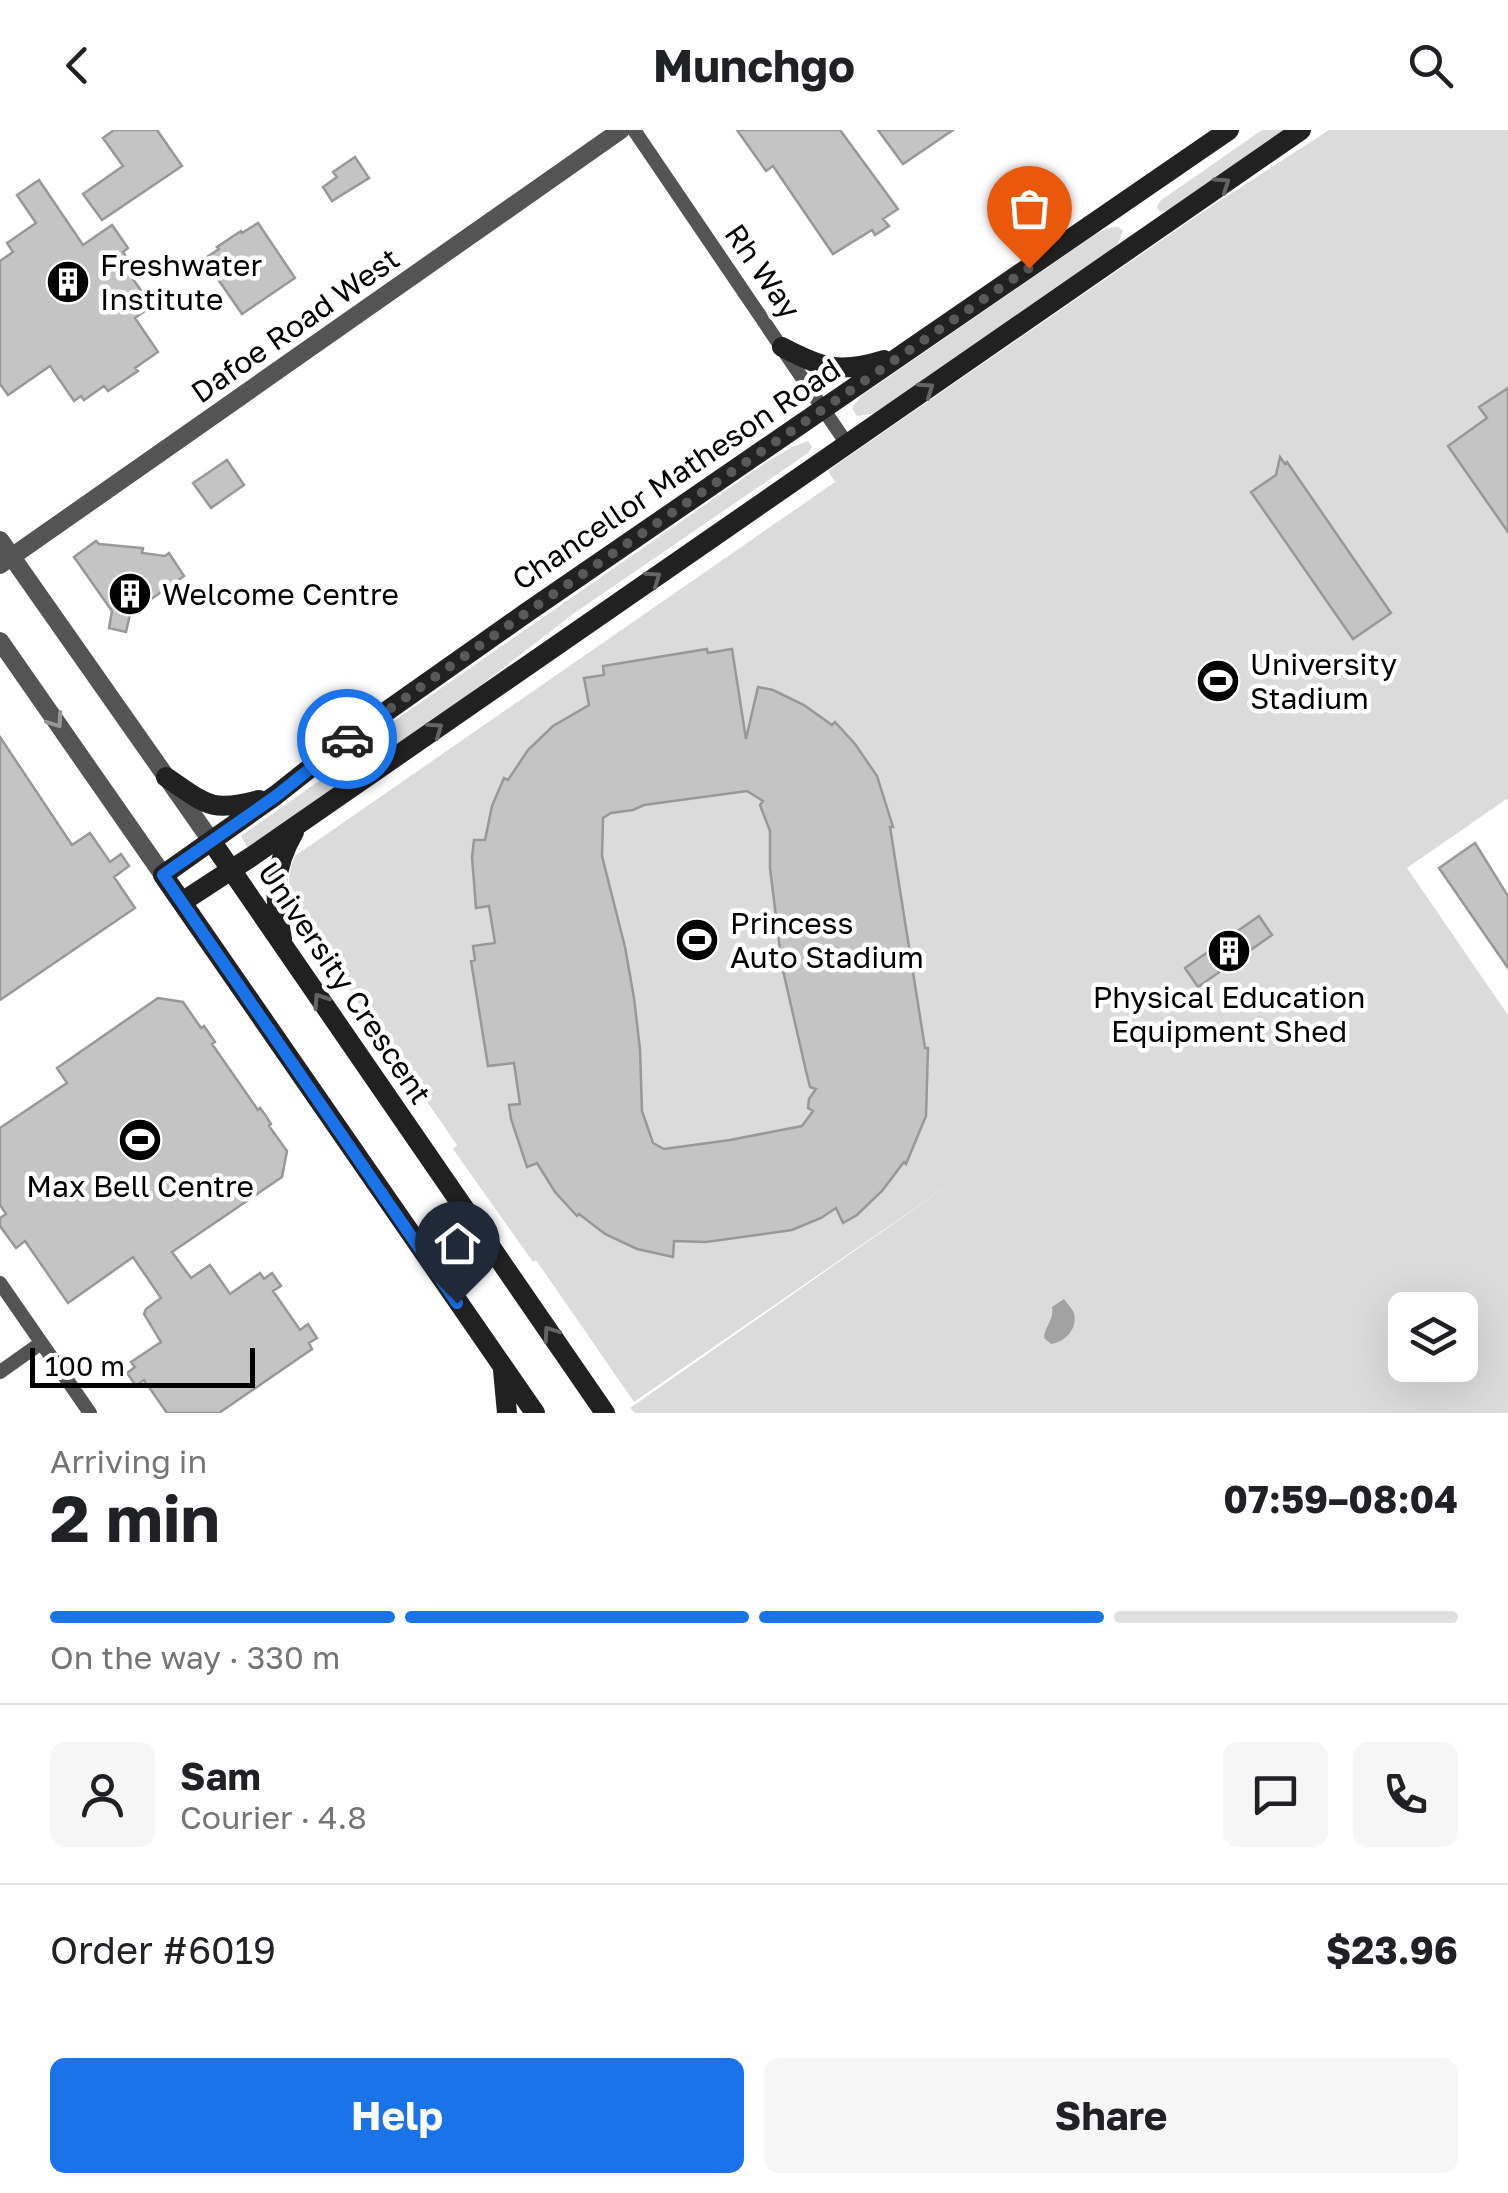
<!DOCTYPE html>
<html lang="en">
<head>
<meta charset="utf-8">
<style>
  :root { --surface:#fff; --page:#f6f6f6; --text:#202124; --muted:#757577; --line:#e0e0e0; --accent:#1a73e8 }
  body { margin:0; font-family:"Golos Text",sans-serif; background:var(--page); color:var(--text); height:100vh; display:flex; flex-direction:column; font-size:38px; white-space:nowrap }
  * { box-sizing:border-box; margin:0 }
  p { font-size:32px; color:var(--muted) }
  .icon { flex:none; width:55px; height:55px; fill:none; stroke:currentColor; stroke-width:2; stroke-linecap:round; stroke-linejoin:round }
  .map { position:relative; height:1283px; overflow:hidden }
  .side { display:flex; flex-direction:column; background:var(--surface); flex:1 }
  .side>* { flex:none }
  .buttons { position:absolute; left:1388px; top:1162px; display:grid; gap:20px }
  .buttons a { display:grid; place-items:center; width:90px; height:90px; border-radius:15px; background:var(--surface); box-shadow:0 10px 40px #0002; font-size:50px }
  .scale { position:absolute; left:30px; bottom:25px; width:225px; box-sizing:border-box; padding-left:10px; border:5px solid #000; border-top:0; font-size:28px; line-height:35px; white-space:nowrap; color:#000; -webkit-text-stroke:8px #fff; paint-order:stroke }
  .pin { position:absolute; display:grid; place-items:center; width:85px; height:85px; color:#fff; margin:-102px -42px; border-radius:50% 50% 50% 0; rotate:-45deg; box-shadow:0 0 10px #0007 }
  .pin .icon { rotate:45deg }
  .courier { position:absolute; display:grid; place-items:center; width:100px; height:100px; margin:-50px; border:8px solid #1a73e8; border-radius:50%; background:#fff; color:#222; box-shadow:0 2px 12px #0007 }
  .summary em { font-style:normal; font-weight:700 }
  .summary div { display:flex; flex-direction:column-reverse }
  .summary { display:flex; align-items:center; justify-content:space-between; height:170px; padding:0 50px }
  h1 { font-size:65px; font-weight:700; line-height:75px }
  .bar { display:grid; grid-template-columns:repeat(4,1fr); gap:15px 10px; align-content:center; height:120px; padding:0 50px }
  .bar i { height:12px; border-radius:8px; background:var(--line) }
  .bar .current { background:var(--accent) }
  .bar p { grid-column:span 4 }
  .line { display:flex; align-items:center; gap:25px; padding:0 50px; border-top:2px solid var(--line) }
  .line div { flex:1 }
  .round { display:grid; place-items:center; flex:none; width:105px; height:105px; border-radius:15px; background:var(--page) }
  .button { display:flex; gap:20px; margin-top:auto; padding:20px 50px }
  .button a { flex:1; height:115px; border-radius:15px; background:var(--accent); color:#fff; font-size:40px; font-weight:700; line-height:115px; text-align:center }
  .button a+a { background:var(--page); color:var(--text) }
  header { display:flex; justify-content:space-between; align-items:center; height:130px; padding:0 50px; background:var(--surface); font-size:45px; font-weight:700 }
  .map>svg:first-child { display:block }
  .green { fill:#dbdbdb; fill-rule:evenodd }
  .water { fill:#a2a2a2 }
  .building { fill:#c4c4c4; stroke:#989898; stroke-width:2.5; fill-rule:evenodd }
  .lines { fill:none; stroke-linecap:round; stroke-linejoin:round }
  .minor { stroke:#545454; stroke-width:14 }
  .tertiary { stroke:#545454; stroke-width:18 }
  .secondary { stroke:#212121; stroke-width:20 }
  .oneway { stroke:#646464 }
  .oneway2 { stroke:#989898 }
  .done { stroke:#595959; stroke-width:10; stroke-dasharray:0 18 }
  .route { stroke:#1a73e8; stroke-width:12 }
  .labels { text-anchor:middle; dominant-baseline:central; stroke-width:9; stroke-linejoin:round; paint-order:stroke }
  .poi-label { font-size:30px; fill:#000; stroke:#fff; text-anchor:start }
  .street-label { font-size:30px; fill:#000; stroke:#fff }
</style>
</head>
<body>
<header><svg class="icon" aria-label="back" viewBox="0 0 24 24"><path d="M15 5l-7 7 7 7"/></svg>Munchgo<svg class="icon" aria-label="search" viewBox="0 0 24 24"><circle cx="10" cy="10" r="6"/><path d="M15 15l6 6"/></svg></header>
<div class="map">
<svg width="1508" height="1283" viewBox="0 0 1508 1283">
  <rect width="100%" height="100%" fill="#fff"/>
  <path class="green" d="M1262,0h26l-115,80 -13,2 -3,-5 3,-6z
    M1329,0h179v668l-101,70 101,147v398h-873l-5,-5 333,-233 -329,227 -98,-142 -3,2 -80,-113 4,-4 -160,-231c-9,-22 -11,-37 -2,-58l540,-374 -7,-11 11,-8 359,-248zM1405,1180h55v55h-55z
    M1118,97l5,4 -5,13 -9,8 -231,161 -21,3 -5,-8 9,-12 235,-162 11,-6z
    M808,311l4,6 -4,6 -235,161 -114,88 -211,147 -7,-13 105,-74 35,-32 384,-267 27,-16z"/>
  <path class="water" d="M1064,1169c2,3 9,11 10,14 4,16 -9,29 -23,31l-7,-6c1,-13 10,-17 8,-31z"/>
  <path class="building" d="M114,0h43l25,36 -80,54 -19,-26 40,-28 -20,-28z
    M737,0h103l58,79 -15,10 6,7 -14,9 -3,-5 -39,24 -60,-88 -7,5z
    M878,0h75l-50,34z
    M355,27l14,21 -37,23 -9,-14 14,-10 -4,-5z
    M39,50l44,65 29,-20 16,23 -5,4 11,16 -6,4 24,34 -17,12 23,34 -23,16 3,3 -30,20 -4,-5 -20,14 -3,-4 -7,5 -24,-35 -42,29 -8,-11v-123l13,-9 -6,-9 29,-20 -19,-28z
    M258,93l37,55 -53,36 -38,-55 15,-10 -2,-2 24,-16 1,2z
    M1508,258v144l-60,-86 39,-28 -8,-11z
    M1280,327l5,7 2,-2 104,151 -38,26 -102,-147 25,-17z
    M227,330l17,25 -33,23 -18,-25z
    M96,411l3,3 44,4 -1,5 23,3 4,-3 15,23 -54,38 -4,18 -17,-4 3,-17 -38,-54z
    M707,519l1,4 24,-4 14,90 12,-52 15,3 31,15 28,20 3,-3 20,22 22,32 16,51h-3l35,221h3l-2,68 -20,48 -2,-2 -22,29 -25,24 -14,8 -7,-15 -15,10 -29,12 -86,12 -32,-1 -1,16 -36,-8 -32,-15 -26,-20 -2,2 -22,-24 -18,-29 -10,4 -16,-48 -2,-14 11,-1 -6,-41 -26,3 -17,-105 4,-1 -2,-14 22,-3 -6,-37 -13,2 -4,-51 2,-17h11l7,-34 12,-28 4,2 20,-30 25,-24 36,-21 -5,-27 20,-3 -1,-9zM747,661l16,10 -3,4 10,26v37l12,98 24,105 4,16 6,2 -7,10 -1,9 5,3 -11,15 -72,14 -66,9 -11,-6 -11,-32 -2,-62 -6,-51 -9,-51 -23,-91 1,-38 8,-5 22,-3 11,-5z
    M0,607l72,108 18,-12 20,29 11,-8 8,12 -15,11 21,31 -135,92z
    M1475,713l33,53v72l-69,-100z
    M1259,786l13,19 -74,52 -13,-19z
    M158,868l25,4 18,26 3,-2 11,16 -3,2 46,66 2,-2 6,8 5,8 -2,2 18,25 -5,26 -110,75 19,26 19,-13 20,29 30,-21 4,6 8,-6 9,13 -8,5 27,39 8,-6 9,14 -8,5 3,6 -93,64h-52l-23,-33 -8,6 -9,-13 8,-6 -4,-5 30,-20 -17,-28 2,-5 15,-11 -28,-41 -65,46 -43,-62 -9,7 -16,-22v-8l6,-4 -6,-9v-77l67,-45 -10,-15z"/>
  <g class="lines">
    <path class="minor" d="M634,0l213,314
      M0,1153l90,130
      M0,1242l41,-29"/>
    <path class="tertiary" d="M0,410l212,302
      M0,435l621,-435
      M0,511l163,234"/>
    <path class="secondary" d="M782,217c40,21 57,27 102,13
      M166,647c40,27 44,36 93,23
      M212,712l393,571
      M182,772l69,-45 1050,-727
      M282,809c-8,-43 -10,-69 12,-107
      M503,1240l4,43
      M535,1283l-372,-538 113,-80 67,-53 183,-129 703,-483"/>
  </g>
  <defs><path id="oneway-chevron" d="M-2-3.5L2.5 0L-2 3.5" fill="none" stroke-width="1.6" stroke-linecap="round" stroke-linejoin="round" transform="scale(2.5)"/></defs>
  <g class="oneway">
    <use href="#oneway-chevron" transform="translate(1223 54) rotate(-34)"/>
    <use href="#oneway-chevron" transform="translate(927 259) rotate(-35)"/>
    <use href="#oneway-chevron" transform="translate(654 448) rotate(-35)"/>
    <use href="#oneway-chevron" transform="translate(436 599) rotate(-35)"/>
    <use href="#oneway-chevron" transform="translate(320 870) rotate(-124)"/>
    <use href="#oneway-chevron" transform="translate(550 1203) rotate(-125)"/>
  </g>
  <use class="oneway2" href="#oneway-chevron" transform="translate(56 591) rotate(55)"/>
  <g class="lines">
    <path class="done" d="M347,609l179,-126 503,-345"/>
    <path class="route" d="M347,609l-71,57 -113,79 294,428"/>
  </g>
  <defs>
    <g id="building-disc" transform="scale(2.25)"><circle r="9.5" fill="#000" stroke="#fff"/><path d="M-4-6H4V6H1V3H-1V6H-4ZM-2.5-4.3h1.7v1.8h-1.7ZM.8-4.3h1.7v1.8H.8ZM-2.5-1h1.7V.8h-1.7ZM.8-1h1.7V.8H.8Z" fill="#fff"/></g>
    <g id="stadium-disc" transform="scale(2.25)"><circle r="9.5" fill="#000" stroke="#fff"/><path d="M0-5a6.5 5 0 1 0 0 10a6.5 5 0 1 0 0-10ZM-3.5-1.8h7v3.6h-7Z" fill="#fff"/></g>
  </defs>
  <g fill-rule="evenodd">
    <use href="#building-disc" x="68" y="152"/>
    <use href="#building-disc" x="130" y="464"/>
    <use href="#stadium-disc" x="1218" y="551"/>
    <use href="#stadium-disc" x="697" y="810"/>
    <use href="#building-disc" x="1229" y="821"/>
    <use href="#stadium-disc" x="140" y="1010"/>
  </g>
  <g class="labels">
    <g class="poi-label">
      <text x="100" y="135">Freshwater<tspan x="100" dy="34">Institute</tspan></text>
      <text x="162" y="464">Welcome Centre</text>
      <text x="1250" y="534">University<tspan x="1250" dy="34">Stadium</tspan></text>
      <text x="730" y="793">Princess<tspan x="730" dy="34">Auto Stadium</tspan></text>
      <text x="1229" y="867" text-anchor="middle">Physical Education<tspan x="1229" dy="34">Equipment Shed</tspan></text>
      <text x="140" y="1056" text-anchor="middle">Max Bell Centre</text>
    </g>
    <g class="street-label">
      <text transform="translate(763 141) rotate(55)">Rh Way</text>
      <text transform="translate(295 195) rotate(-35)">Dafoe Road West</text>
      <text transform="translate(676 344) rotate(-34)">Chancellor Matheson Road</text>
      <text transform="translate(345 853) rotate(56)">University Crescent</text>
    </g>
  </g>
</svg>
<div class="buttons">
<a><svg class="icon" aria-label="layers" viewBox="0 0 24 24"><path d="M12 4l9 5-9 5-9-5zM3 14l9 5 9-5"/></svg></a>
</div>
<div class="scale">100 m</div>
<div class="pin" style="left:1029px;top:138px;background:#ea580c"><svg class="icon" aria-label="bag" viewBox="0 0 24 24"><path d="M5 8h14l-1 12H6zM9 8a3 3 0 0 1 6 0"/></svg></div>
<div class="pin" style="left:457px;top:1173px;background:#1f2937"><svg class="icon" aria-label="home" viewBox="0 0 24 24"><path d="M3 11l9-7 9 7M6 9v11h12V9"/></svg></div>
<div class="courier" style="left:347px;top:609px"><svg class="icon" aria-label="car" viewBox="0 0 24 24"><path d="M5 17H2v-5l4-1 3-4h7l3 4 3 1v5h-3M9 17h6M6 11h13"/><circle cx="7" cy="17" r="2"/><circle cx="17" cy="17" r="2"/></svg></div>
</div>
<section class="side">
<div class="summary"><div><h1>2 min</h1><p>Arriving in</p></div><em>07:59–08:04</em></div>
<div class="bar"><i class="current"></i><i class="current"></i><i class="current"></i><i></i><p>On the way · 330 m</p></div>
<div class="line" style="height:180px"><a class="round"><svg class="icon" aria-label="person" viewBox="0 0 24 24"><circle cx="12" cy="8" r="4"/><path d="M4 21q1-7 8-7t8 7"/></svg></a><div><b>Sam</b><p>Courier · 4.8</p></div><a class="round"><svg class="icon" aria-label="chat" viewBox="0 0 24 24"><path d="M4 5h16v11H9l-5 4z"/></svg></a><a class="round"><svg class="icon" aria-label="phone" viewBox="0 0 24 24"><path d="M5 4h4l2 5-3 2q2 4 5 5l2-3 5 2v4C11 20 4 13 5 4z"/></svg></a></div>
<div class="line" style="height:130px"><div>Order #6019</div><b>$23.96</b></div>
<div class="button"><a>Help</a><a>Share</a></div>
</section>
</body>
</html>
